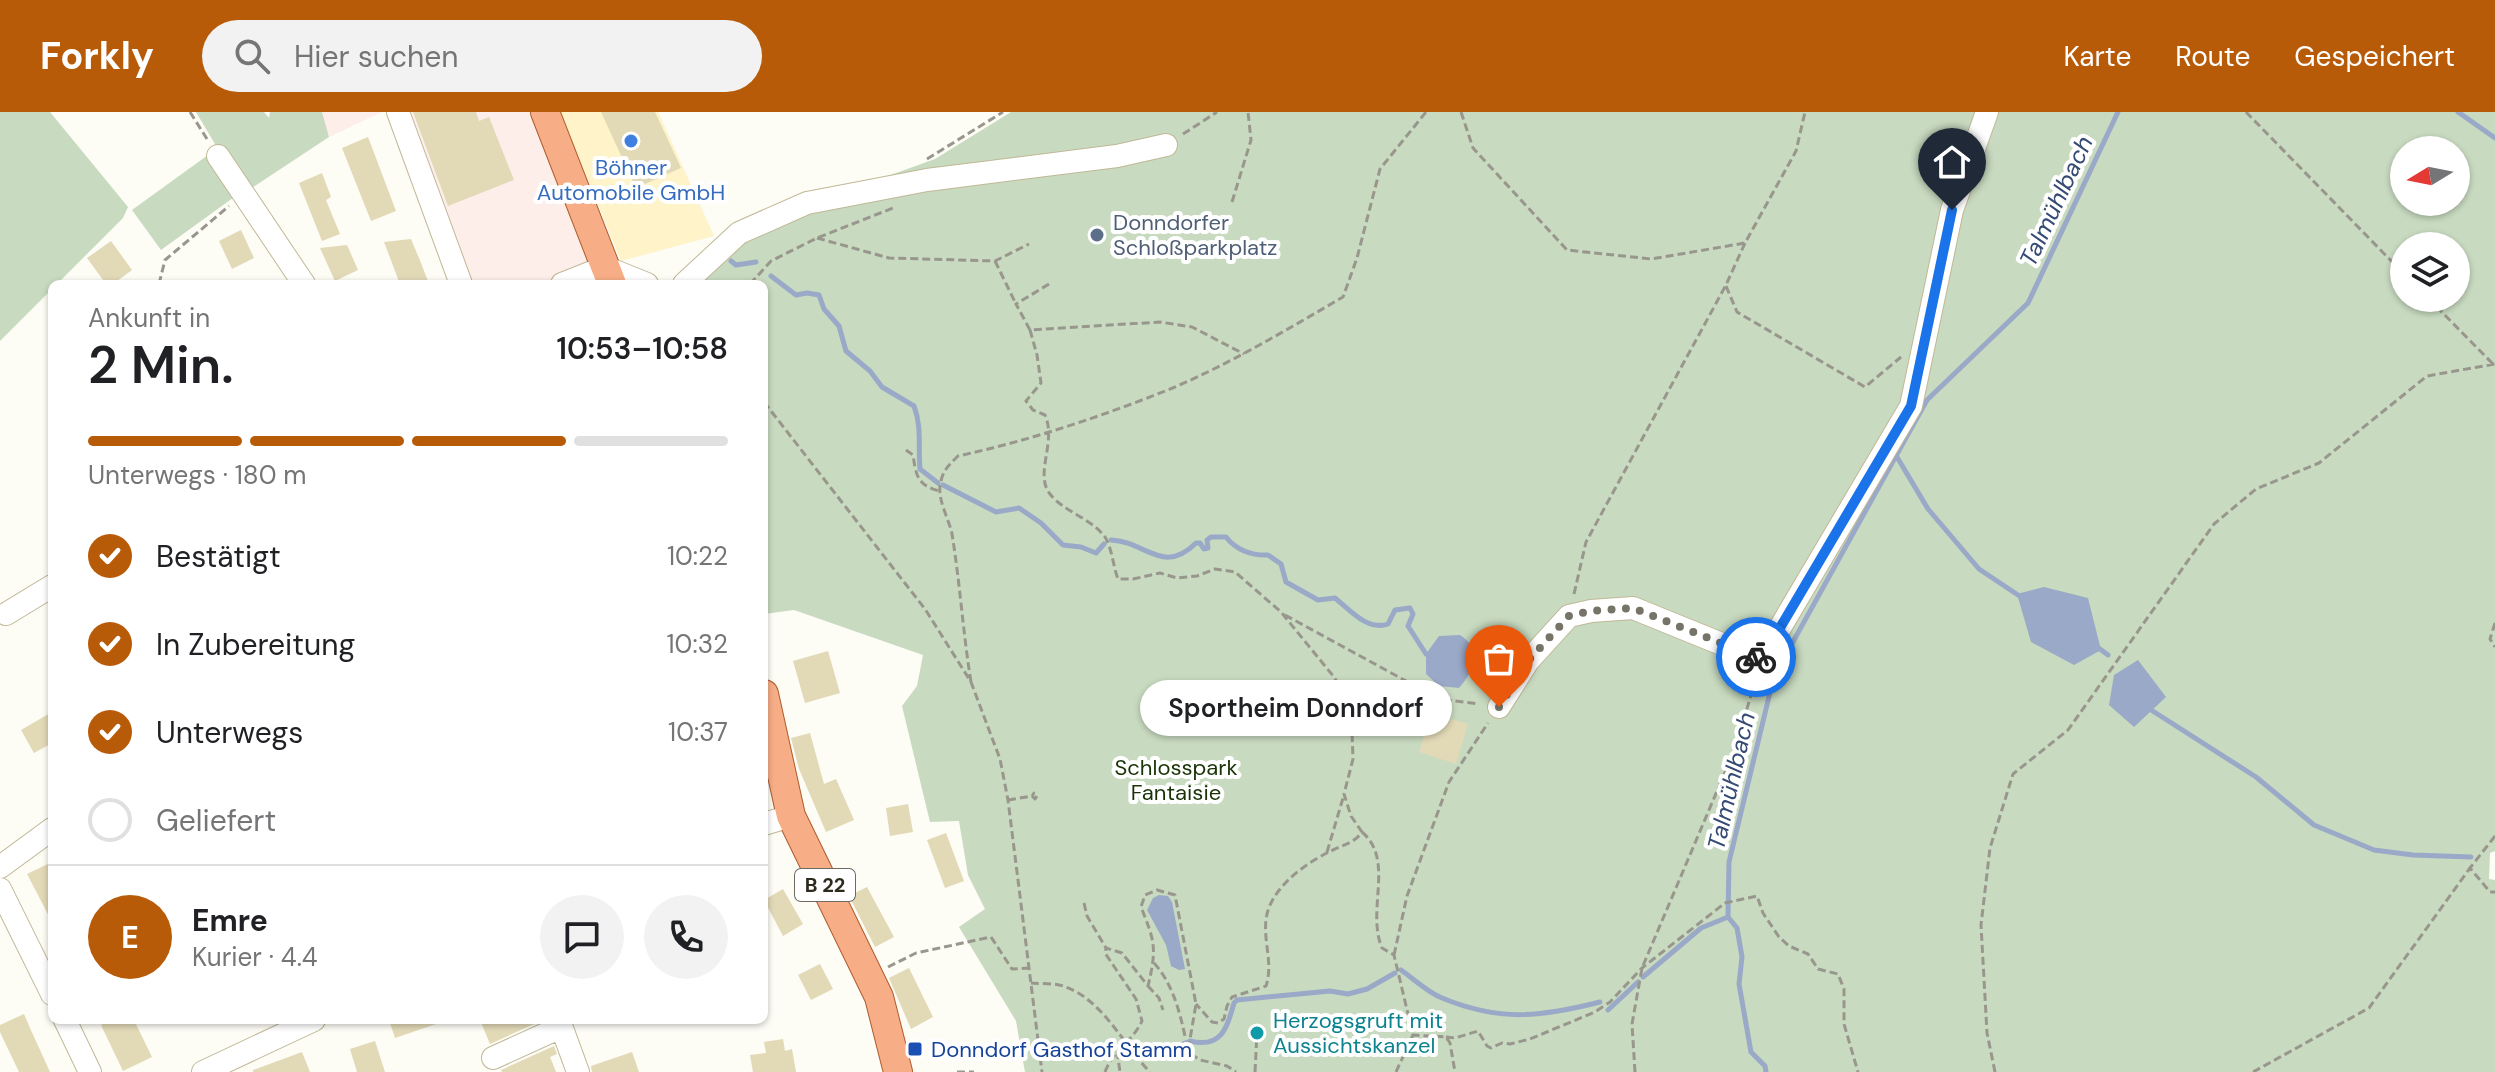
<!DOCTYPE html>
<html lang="de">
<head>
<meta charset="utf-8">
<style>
  :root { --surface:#fff; --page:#f2f2f2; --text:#202124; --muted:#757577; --line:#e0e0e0; --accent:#b85b09 }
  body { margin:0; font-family:"DM Sans",sans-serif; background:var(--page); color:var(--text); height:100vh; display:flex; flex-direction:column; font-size:30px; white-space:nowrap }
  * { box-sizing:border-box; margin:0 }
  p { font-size:26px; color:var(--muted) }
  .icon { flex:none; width:44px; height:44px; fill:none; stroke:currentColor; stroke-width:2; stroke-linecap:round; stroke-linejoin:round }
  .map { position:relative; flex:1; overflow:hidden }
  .sheet { position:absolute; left:48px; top:168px; width:720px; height:744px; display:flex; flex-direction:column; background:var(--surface); border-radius:12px; box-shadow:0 2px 6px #0004 }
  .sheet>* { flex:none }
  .needle { width:52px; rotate:260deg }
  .fabs { position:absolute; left:2390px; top:24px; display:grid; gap:16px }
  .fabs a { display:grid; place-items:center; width:80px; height:80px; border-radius:50%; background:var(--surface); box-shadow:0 2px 6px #0004; font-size:40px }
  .pin { position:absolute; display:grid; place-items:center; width:68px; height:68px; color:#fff; margin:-82px -34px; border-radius:50% 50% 50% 0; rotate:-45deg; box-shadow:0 0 8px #0007 }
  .pin .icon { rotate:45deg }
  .courier { position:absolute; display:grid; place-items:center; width:80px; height:80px; margin:-40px; border:6px solid #1a73e8; border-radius:50%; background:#fff; color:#222; box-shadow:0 2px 10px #0007 }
  .bubble { position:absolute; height:56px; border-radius:28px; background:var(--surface); box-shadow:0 2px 6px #0004; font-size:26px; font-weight:600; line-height:56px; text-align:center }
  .summary em { font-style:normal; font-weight:600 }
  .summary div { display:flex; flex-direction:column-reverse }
  .summary { display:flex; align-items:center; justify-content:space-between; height:136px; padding:0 40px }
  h1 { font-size:52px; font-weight:600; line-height:60px }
  .bar { display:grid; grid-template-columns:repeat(4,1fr); gap:12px 8px; align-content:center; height:96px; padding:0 40px }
  .bar i { height:10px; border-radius:6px; background:var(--line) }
  .bar .selected { background:var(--accent) }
  .bar p { grid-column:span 4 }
  .line { display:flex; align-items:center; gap:20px; padding:0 40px; border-top:2px solid var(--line) }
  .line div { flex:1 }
  .round { display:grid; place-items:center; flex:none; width:84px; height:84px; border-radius:42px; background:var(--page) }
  ol { padding:0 40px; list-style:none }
  li { display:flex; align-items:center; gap:24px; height:88px }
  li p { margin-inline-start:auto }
  li .icon { padding:8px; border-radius:50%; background:var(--accent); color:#fff; stroke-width:4 }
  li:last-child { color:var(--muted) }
  li i { width:44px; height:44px; border:4px solid var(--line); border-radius:50% }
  header { display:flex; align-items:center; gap:48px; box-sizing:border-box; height:112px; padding:0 40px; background:var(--accent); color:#fff }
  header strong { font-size:38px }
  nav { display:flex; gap:44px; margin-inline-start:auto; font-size:28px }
  .search { width:560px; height:72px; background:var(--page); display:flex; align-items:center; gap:20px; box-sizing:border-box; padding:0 28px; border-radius:44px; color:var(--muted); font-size:30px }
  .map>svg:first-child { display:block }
  .commercial { fill:#feeeea }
  .built { fill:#fef3c9 }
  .green { fill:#c8dac0; fill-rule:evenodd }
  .water { fill:#9aa9c7 }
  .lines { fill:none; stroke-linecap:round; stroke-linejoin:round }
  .stream { stroke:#9aa9c7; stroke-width:5 }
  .building { fill:#e2d9b7 }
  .minor-casing { stroke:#c0b896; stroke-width:24 }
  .major-casing { stroke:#ad5c2d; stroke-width:30 }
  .path { stroke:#99978d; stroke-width:3; stroke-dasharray:8 4; stroke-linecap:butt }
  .minor { stroke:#fff; stroke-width:22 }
  .major { stroke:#f7ad86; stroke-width:28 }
  .done { stroke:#767469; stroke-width:8; stroke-dasharray:0 14.4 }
  .route { stroke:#1a73e8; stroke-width:10 }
  .shop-dot { fill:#3f7fe0; stroke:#fff; stroke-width:3 }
  .service-dot { fill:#5c6f8a; stroke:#fff; stroke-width:3 }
  .culture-dot { fill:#0f9aa8; stroke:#fff; stroke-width:3 }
  .transit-dot { fill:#1a4fb4; stroke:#fff; stroke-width:3 }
  .labels { text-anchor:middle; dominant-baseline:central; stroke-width:8; stroke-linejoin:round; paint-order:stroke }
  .shield { fill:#fff; stroke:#6d6b62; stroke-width:2 }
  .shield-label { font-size:20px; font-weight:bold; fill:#2e2b1e }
  .shop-label { font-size:22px; fill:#366cbe; stroke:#fff }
  .service-label { font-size:22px; fill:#4e5e75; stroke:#fff; text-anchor:start }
  .park-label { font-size:22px; fill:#193307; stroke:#fff }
  .culture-label { font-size:22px; fill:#0d838f; stroke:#fff; text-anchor:start }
  .transit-label { font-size:22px; fill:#164399; stroke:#fff; text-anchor:start }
  .water-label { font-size:24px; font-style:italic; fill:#354a74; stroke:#fff }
</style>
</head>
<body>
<header>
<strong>Forkly</strong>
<div class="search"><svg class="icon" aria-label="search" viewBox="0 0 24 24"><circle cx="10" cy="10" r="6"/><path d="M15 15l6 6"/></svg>Hier suchen</div>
<nav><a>Karte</a><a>Route</a><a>Gespeichert</a></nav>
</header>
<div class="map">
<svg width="2495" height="960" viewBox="0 0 2495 960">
  <rect width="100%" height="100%" fill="#fdfcf5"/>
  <path class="commercial" d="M322,0h60l-53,25z
    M399,0h140l62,172h-134z"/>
  <path class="built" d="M560,0h98l56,124 -93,25z"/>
  <path class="green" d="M0,0h50l78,95 -5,11 -66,66h-5v5l-52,52z
    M196,0h68l5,6 1,-6h52l7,25 -85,56z
    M1011,0h1484v739l-5,2 -1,26 6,1v192h-1470l-9,-51 -57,-94 26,-18 -17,-34 -9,-54 -29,1 -28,-116 15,-20 6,-31 -129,-45 -30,4v-77l4,-3 -4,-12v-238h-79l75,-62 175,-63zM2404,38h52v52h-52zM2404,134h52v52h-52z
    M208,43l29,40 -76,55 -29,-40z"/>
  <path class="water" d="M2044,475l44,11 13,52 -27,15 -43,-23 -14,-48z
    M1460,523c24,16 14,35 -1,53l-20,-2 -13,-12v-20l13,-18z
    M2138,548l28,37 -32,30 -25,-22 5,-30z
    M1159,783l9,1 4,6 13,67 -6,1 -8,-4 -5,-21 -19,-35 6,-12z"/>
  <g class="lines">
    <path class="stream" d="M2458,0l37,26
      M731,149l5,4 20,-3
      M771,164l25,19 11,-2 12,2 5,14 15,17 7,25 24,20 12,16 32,19c8,21 4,41 6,63l18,14
      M1897,345l31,52 51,60 42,28
      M943,373l53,27 23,-4 22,15 22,22 18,2 15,6 8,-9
      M1111,428c34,1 52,36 85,3h4l4,6 4,-1 -1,-8 4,-3h15c10,13 26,19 42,18l13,9 5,18 32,18 17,-2c15,12 32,33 53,26l7,-14 15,-2 3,6 -5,12 18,28
      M2096,534l12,9
      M2148,596l108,69 58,48 60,25 39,5 58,2
      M1401,858c13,9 26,22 41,28 58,24 99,19 158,4
      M1643,865l58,-49 27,-11
      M1608,898l30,-28
      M1190,929c32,8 37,-14 44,-38l3,-3 93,-9 18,3 19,-5 28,-16
      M1165,938l23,-8
      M1766,960l-1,-6 -14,-14 -12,-68 3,-27 -5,-29 -9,-11 1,-55 45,-186 153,-276 101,-97 90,-191"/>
  </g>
  <path class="building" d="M413,0h63l3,9 10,-4 25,63 -66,26z
    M601,0h54l26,56 -45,20z
    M368,25l28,74 -25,10 -29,-73z
    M322,61l9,24 -5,3 14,34 -18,7 -23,-58z
    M241,118l13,28 -22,11 -13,-28z
    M411,127l10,24 8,21h-29l-16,-42z
    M111,129l21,29 -19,14h-7l-19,-26z
    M347,133l11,25 -23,11 -15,-33z
    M828,539l12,42 -35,10 -12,-42z
    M52,600v31l-18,10 -13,-23z
    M1431,601l37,11 -12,40 -37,-12z
    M810,621l14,51 12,-5 18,41 -28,12 -27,-63 -8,-31z
    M908,692l5,28 -23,4 -4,-28z
    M946,721l18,48 -19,7 -18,-48z
    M52,750v60l-25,-48z
    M867,775l27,50 -19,10 -26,-51z
    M783,777l20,35 -20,12 -19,-36z
    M820,852l13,25 -22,11 -13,-25z
    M909,856l24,49 -22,12 -22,-51z
    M24,902l6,14 20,44h-31l-19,-40v-7z
    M112,908h22l18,37 -29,14 -22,-46z
    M389,908h50v3l-44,15z
    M480,908h63l-53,24z
    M783,927l2,12 7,-2 4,23h-43l-3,-17 16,-2 -2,-11z
    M375,929l10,31h-28l-7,-23z
    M554,934l3,8 -7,3 6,15h-54l-1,-2z
    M302,940l8,20h-57v-2z
    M632,940l7,20h-47l-1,-6z"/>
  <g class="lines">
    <g class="minor-casing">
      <path id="minor" d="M398,0l63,172
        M218,44l86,128
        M562,172l43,-17 42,17
        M684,172l55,-51 68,-30 120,-23 190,-24 49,-11
        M6,502l46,-28
        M1499,595l29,-46 41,-45 22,-5 42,-3 128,52 150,-254 41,-196 35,-98
        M764,712l27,-8
        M0,755l52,-38
        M0,777l52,105
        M65,908l25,52
        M559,908l19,52
        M493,946l68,-31
        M203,960l111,-52"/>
    </g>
    <g class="major-casing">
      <path id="major" d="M545,0l67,172
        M764,582l27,122 88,181 19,75"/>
    </g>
    <path class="path" d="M190,0l17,27
      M1461,0l12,36 94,102 84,9 94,-16 51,-92 9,-39
      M2246,0l158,162
      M1183,22l34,-22
      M927,47l76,-47
      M1232,90l19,-62 -3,-28
      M817,126l72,20 106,3 34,-17
      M995,149l21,43
      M159,172l6,-24 64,-54
      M750,172l21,-23 46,-23 76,-30
      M1049,172l-33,20 14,26 130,-8 32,5 52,27
      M1726,174l11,26 128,75 36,-30
      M2428,186l65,66
      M1030,218l7,25 4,28 -15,18 7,9 12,5c12,27 -11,59 5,79 14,18 41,24 55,43 7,11 8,29 13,42h15l27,-6 17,5 20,-2 18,-7 20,3 46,40 53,65 17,29 2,53 -9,35 7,22 11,16c-7,11 -20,13 -31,19 -23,11 -50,30 -61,54 -12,27 5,54 -4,81l-34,11 -5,9 -3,13 -6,4 -6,-1 -16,-18
      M764,290l161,207 46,73 29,77 8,41 34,272
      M906,338l7,5c3,20 4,30 26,36
      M1574,482l12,-52 140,-257 19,-42
      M1285,503l154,84 40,5
      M2495,511l-5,16 5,8
      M971,570c-8,-49 -11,-99 -19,-148 -3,-15 -14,-33 -12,-48 2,-15 8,-20 18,-30 74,-16 148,-41 217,-69 58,-25 113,-58 168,-90l14,-39 23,-89 46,-57
      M1008,688l24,-4 3,3 2,-3 -3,-3 -2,3
      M1362,720c33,28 4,78 20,116l12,7 19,80 33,2 4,6 5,29
      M2495,724l-25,32 20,24h5
      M1327,740l16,-54
      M1084,791l3,13 19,32
      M1394,843l13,-59 42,-114 39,-59
      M1154,851c18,20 25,46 31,73l3,1
      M888,855l28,-14 75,-16 21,32 18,-1
      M1031,871c10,1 23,0 32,3 40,13 60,59 87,86
      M1148,874l11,12 4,12
      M1446,925l9,1 23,-7 9,15 4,2 11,-5 8,1 20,-5 65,-27 15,-10 32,-34 83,-65 32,-7 6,17 16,24 10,9 19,8 10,15 20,5 6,15v35l14,48
      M1117,939l3,21
      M957,960h17
      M1105,960c8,-22 28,-31 37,-51l-6,-22 -31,-46 1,-5 16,5 26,33c9,-38 7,-44 -7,-79l4,-12 12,-5 18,5 21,109 -7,41 5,11 6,4 27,6 9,6
      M1255,960l2,-39
      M1396,960l17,-37
      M1635,960l-3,-48 10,-56 92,-217 22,-72
      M1995,960l-8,-39 -6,-108 9,-77 23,-74 55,-44 146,-206 42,-35 63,-26 108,-87 68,-12
      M2253,960l116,-64 101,-140"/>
    <use href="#minor" class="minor"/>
    <use href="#major" class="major"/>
  </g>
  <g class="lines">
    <path class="done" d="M1499,595l29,-46 41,-45 22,-5 42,-3 123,49"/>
    <path class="route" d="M1756,545l5,3 150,-254 41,-196"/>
  </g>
  <circle class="shop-dot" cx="631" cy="29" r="8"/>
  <circle class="service-dot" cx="1097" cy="123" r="8"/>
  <circle class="culture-dot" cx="1257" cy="921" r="8"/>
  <rect class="transit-dot" x="907" y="929" width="16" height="16" rx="4"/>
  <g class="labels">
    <rect class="shield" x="795" y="757" width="60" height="32" rx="6"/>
    <g class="shield-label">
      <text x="825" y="773">B 22</text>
    </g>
    <g class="shop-label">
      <text x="631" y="55">Böhner<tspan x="631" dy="25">Automobile GmbH</tspan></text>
    </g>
    <g class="service-label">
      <text x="1113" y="110">Donndorfer<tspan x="1113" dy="25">Schloßparkplatz</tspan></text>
    </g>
    <g class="park-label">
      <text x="1176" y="655">Schlosspark<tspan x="1176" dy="25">Fantaisie</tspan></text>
    </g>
    <g class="culture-label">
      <text x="1273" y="908">Herzogsgruft mit<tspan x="1273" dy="25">Aussichtskanzel</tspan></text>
    </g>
    <g class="transit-label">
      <text x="931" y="937">Donndorf Gasthof Stamm</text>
    </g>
    <g class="water-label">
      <text transform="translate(2056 89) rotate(-65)">Talmühlbach</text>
      <text transform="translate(1731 669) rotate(-77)">Talmühlbach</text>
    </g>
  </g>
</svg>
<div class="fabs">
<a><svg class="needle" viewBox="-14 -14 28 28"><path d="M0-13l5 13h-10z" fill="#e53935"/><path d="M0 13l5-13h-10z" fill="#757577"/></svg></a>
<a><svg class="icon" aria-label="layers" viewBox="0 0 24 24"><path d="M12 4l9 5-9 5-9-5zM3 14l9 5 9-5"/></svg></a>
</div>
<div class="pin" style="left:1499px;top:595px;background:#ea580c"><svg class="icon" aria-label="bag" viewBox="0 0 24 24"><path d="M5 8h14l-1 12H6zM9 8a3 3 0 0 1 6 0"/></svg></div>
<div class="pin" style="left:1952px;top:98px;background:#1f2937"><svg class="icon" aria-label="home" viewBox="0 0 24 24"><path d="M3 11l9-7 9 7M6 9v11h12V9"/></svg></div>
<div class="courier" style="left:1756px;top:545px"><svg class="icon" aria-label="bike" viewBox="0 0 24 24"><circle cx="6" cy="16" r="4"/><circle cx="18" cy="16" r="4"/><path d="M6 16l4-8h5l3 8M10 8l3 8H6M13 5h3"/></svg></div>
<div class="bubble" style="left:1140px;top:568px;width:312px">Sportheim Donndorf</div>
<section class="sheet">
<div class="summary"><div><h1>2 Min.</h1><p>Ankunft in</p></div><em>10:53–10:58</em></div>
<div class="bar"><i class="selected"></i><i class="selected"></i><i class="selected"></i><i></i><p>Unterwegs · 180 m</p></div>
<ol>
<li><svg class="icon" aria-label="check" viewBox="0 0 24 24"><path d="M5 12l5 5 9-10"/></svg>Bestätigt<p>10:22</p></li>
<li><svg class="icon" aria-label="check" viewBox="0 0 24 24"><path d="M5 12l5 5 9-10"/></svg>In Zubereitung<p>10:32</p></li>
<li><svg class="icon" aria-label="check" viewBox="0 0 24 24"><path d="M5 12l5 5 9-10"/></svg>Unterwegs<p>10:37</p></li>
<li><i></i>Geliefert</li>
</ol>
<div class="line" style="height:144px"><b class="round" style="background:var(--accent);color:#fff">E</b><div><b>Emre</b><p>Kurier · 4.4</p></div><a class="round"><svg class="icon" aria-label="chat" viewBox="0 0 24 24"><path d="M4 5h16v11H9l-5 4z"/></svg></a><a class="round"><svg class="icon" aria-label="phone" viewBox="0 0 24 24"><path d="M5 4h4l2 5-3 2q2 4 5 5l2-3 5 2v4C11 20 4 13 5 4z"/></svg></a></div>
</section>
</div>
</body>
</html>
